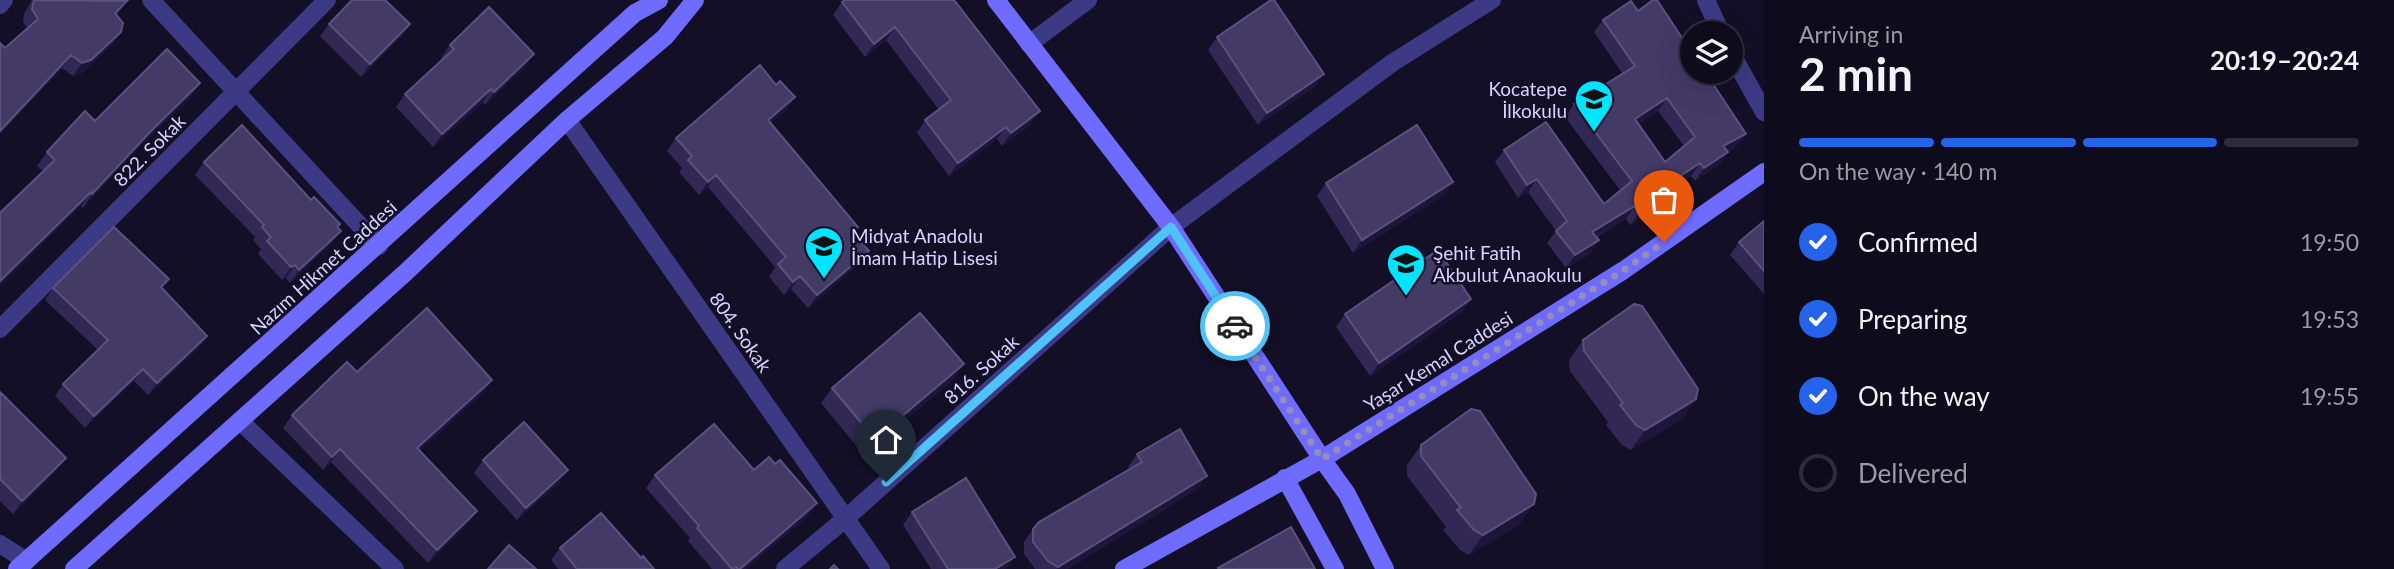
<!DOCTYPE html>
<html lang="en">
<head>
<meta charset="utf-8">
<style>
  :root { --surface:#0e0b1c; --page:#1c1929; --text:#f1f3f6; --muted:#9b9ba3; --line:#2e2b3b; --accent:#2563eb }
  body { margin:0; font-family:Lato,sans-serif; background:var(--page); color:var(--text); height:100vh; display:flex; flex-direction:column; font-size:26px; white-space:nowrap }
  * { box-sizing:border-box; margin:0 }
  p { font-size:23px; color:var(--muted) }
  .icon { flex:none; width:38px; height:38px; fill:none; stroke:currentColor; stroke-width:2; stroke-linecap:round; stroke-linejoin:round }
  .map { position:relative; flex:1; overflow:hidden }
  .drawer { display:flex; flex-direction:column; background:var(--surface); width:630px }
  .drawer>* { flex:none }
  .tools { position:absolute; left:1680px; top:21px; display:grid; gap:14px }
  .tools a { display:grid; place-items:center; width:63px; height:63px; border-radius:50%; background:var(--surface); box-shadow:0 7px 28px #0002,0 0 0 2px var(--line); font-size:35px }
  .pin { position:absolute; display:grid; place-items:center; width:60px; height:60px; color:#fff; margin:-72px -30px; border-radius:50% 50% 50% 0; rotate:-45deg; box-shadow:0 0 7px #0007 }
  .pin .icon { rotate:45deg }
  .courier { position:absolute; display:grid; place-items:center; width:70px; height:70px; margin:-35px; border:5px solid #4fc3f7; border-radius:50%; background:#fff; color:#222; box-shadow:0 2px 9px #0007 }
  .head em { font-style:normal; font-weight:700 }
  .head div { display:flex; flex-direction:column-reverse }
  .head { display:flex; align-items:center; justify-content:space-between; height:119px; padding:0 35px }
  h1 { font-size:46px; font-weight:700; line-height:52px }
  .bar { display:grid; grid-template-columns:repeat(4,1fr); gap:10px 7px; align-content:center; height:84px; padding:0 35px }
  .bar i { height:9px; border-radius:5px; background:var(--line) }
  .bar .active { background:var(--accent) }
  .bar p { grid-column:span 4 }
  ol { padding:0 35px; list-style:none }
  li { display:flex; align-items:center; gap:21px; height:77px }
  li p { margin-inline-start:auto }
  li .icon { padding:7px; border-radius:50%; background:var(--accent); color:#fff; stroke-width:4 }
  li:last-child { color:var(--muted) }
  li i { width:38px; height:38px; border:4px solid var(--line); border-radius:50% }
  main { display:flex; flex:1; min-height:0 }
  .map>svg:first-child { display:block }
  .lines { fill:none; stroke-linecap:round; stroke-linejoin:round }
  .street { stroke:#3d3a85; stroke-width:18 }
  .secondary { stroke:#6f6bff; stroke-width:18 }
  .wall { fill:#312854; fill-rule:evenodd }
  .shaded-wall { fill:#1d163a }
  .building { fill:#433a66; stroke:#5a527e; stroke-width:2; fill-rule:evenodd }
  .done { stroke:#948fb3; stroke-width:7; stroke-dasharray:0 12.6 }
  .route { stroke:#4fc3f7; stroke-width:9 }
  .labels { text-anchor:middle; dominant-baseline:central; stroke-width:5; stroke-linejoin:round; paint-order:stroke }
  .poi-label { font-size:19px; fill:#d9d4ff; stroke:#130f26; text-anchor:start }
  .street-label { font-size:19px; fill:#d9d4ff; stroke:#130f26 }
</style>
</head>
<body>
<main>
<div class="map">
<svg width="1764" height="569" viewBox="0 0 1764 569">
  <rect width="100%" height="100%" fill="#130f26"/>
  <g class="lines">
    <path class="street" d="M151,0l228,246
      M1706,0l15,33
      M0,5l4,-5
      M1029,44l59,-44
      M1731,53l33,59
      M567,120l314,449
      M0,329l327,-329
      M240,421l155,148
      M0,544l27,17
      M785,569l60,-50 326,-292 221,-164 100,-63"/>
    <path class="secondary" d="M996,0l175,227 151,232 25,35 38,75
      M1285,478l50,91
      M17,569l618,-556 24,-13
      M74,569l331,-296 162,-153 98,-83 30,-37
      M1124,569l198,-110 302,-189 140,-98"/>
  </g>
  <path class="wall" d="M32,0h95l-10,15 4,17 -9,13 -30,28 -9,3 -11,-8 -62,66v-91l5,5 22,-20 -4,-6 1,-8z
    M954,0l77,124 -29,22 -5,-7 -48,37 -32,-43 8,-13 14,-10 -53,-70 -21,17 -32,-42 9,-13z
    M1603,20l134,126 -9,6 -9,13 -24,16 -4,-5 -29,19 -8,14 -24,16 -4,-6 -29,18 -6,16 -25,15 -19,-25 9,-12 -28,-39 -10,6 -23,-36 9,-12 100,54 16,-14 -55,-73 9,-13 48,-31 -28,-41zM1658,111l26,35 -19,16 -27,-38z
    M329,24h81l-9,13 -40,40 -41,-41z
    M1217,37l98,50 -57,38 -50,-75z
    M450,45l75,22 -40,38 -2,-3 -50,45 -37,-40 9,-13 38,-34 -2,-2z
    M776,85l19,12 -9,13 -16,13 84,110 6,30 -52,45 -17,-19 -7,6 -15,-18 6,-10 -67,-80 -9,8 -20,-23 3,-4 -15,-17 9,-13z
    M191,97l-51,49 -57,62 -46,-42 10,-14 48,-31z
    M204,162l107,38 26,27 -5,16 -42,40 -4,-5 -4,2 -24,-26 3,-5 -8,-9 2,-3 -60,-62z
    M1326,183l118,12 -91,58 -36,-57z
    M1764,221v73l-34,-39 9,-13z
    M53,288l110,1 36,59 -51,47 -14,-14 -49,47 -30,-32 8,-12 35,-34 -53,-50z
    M1471,299l-9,13 -92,64 -34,-49 9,-13z
    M1583,340l113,59 -14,20 -51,31 -9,-5 -16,-20 2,-3 -38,-51 -1,-11z
    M357,372l126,21 -64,58 58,60 -9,13 -40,39 -97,-101 -8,8 -40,-42 9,-13z
    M953,380l-89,75 -43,-52 11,-15z
    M0,392l57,78 -44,44 -13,-13z
    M1421,445l99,79 -51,31 -9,-5 -17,-20 3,-3 -39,-51v-11z
    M1137,454l61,35 -131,80h-32l-11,-15v-12l9,-13 97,-60 -2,-2z
    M483,460l76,23 -42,37 -43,-47z
    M754,470l54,46 -62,53h-34l-24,-28 2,-3 -44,-50 9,-13z
    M912,512l94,57h-75l-28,-44z
    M560,548l81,10 13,11h-96l-7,-9z"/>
  <path class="shaded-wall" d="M410,24l-9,13 -40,40 9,-13z
    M895,27l-9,13 -21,17 9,-13z
    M121,32l-9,13 -30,28 -9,3 9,-13z
    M534,54l-9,13 -40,38 9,-13z
    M71,55l-9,13 -62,66v-3z
    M1324,74l-9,13 -57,38 9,-12z
    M200,83l-9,14 -51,49 -57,62 9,-14 58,-62z
    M491,89l-8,13 -50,45 9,-13z
    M795,97l-9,13 -27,23 9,-13z
    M1667,98l-9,13 -32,21 9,-13z
    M1040,111l-9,13 -29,22 9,-13z
    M1006,127l-9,12 -48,37 9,-13z
    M1746,134l-9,12 -23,13 9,-13z
    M1728,152l-9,13 -24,16 9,-13z
    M1700,163l-9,13 -42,28 9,-13z
    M716,175l-8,12 -9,8 9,-13z
    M1537,179l-9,13 -10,6 9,-13z
    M1453,182l-9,13 -91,58 9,-13z
    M91,192l-10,14 -81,80v-5z
    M1663,196l-9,13 -24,16 9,-12z
    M1635,206l-9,13 -43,25 9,-12z
    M341,231l-9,12 -42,40 9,-13z
    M1599,240l-8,13 -25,15 9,-13z
    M869,251l-9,12 -52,45 9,-13z
    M295,265l-9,13 -4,2 9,-13z
    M800,276l-9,13 -7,6 9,-13z
    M1471,299l-9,13 -92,64 9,-13z
    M207,336l-8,12 -51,47 9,-12z
    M964,364l-11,16 -89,75 11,-16z
    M143,369l-9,12 -49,47 9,-12z
    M492,380l-9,13 -75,68 9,-13z
    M1696,399l-14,20 -51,31 14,-20z
    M340,449l-9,13 -8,8 9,-13z
    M66,458l-9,12 -44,44 9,-13z
    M568,470l-9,13 -42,37 9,-12z
    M1207,476l-9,13 -131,80h-10l1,-2z
    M817,503l-9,13 -62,53h-6z
    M1534,504l-14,20 -51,31 14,-20z
    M477,511l-9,13 -40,39 9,-13z
    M1015,557l-9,12h-11z"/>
  <path class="building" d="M34,0l93,1 -12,12 8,10 -2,9 -30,28 -9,3 -11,-8 -71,76v-88l5,5 33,-29 -6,-10z
    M352,0h33l25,24 -40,40 -41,-40z
    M845,0h109l86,111 -29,22 -5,-6 -48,36 -33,-43 26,-20 -56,-73 -21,17 -32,-42z
    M1271,0h3l50,74 -57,39 -50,-76z
    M1653,0h4l35,53v19h13l41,62 -23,12 5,6 -24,16 -4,-5 -42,28 5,5 -24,17 -4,-7 -43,26 7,8 -24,15 -19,-24 11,-10 -30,-42 -10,6 -23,-35 42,-28 58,82 28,-23 -58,-77 61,-38 -32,-46 28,-19 7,10zM1667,98l28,39 -30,25 -30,-43z
    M489,7l45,47 -40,38 -3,-3 -49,45 -37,-40 49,-45 -4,-4z
    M167,49l33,34 -50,49 -58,62 -1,-2 -91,89v-68l55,-53 -8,-8 38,-41 10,10z
    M760,65l16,20 4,-4 15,16 -27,23 90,107 -6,5 17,19 -52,44 -17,-19 -7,6 -15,-18 8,-7 -70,-82 -8,7 -20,-22 4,-4 -16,-18z
    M242,125l69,75 3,-3 26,27 -3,3 4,4 -42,39 -4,-5 -4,2 -24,-26 4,-4 -9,-10 2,-2 -60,-63z
    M1417,125l36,57 -91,58 -36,-57z
    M1764,221v50l-25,-29z
    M114,227l55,52 -8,8 46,49 -50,47 -14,-14 -49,47 -31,-32 45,-44 -55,-52z
    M1438,250l33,49 -92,64 -34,-49z
    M1634,304l8,2 56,83 -2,10 -51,31 -9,-5 -16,-20 3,-2 -39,-52 -1,-11z
    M427,308l65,72 -75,68 60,63 -40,39 -97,-101 -8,8 -40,-42 55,-53 10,10z
    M920,313l44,51 -89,75 -43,-51z
    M0,392l66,66 -44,43 -22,-22z
    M1471,409l9,2 56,83 -2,10 -51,31 -9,-5 -17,-20 4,-2 -40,-52v-11z
    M524,422l44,48 -42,38 -43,-48z
    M714,424l40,46 15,-13 6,7 5,-4 37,43 -77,66h-2l-2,-2 -4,2 -35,-41 2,-2 -44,-51z
    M1180,429l27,47 -149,91 -10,-6 -15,-19v-13l6,-7 103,-60 -5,-8z
    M966,478l49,79 -20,12h-47l-36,-57z
    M601,513l40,45 2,-2 11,13h-77l-17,-21z
    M1291,527l24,42h-96l-1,-1z
    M509,545l27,24h-48z
    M834,565l4,4h-8z"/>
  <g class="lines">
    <path class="done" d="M1235,326l87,133 302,-189 40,-28"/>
    <path class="route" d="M886,482l285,-255 64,99"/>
  </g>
  <defs>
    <g id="school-pin" transform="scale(2.0125)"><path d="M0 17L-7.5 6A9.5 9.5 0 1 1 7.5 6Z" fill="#00e5ff" stroke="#130f26"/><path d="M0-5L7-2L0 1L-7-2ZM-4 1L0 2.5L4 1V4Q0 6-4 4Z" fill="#111"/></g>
  </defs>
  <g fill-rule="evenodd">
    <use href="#school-pin" x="1594" y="99"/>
    <use href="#school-pin" x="824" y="246"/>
    <use href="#school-pin" x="1406" y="263"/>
  </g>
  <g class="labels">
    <g class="poi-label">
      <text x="1567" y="88" text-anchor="end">Kocatepe<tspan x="1567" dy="22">İlkokulu</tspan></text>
      <text x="851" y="235">Midyat Anadolu<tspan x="851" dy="22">İmam Hatip Lisesi</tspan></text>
      <text x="1433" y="252">Şehit Fatih<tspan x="1433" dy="22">Akbulut Anaokulu</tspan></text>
    </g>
    <g class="street-label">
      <text transform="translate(149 150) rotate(-45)">822. Sokak</text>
      <text transform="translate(323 267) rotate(-42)">Nazım Hikmet Caddesi</text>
      <text transform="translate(741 332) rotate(55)">804. Sokak</text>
      <text transform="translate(1438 361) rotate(-32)">Yaşar Kemal Caddesi</text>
      <text transform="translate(981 369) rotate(-42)">816. Sokak</text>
    </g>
  </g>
</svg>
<div class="tools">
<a><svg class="icon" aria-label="layers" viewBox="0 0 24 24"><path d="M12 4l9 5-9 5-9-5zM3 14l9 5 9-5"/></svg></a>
</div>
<div class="pin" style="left:1664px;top:242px;background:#ea580c"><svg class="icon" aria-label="bag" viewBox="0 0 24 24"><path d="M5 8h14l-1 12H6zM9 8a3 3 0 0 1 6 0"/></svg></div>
<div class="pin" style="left:886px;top:482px;background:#1f2937"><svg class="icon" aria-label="home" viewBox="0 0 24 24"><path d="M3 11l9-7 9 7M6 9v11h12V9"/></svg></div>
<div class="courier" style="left:1235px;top:326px"><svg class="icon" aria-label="car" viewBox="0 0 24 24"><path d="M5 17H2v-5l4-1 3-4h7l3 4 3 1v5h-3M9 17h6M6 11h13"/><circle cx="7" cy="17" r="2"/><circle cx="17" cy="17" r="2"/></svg></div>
</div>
<section class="drawer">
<div class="head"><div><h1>2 min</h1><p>Arriving in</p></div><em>20:19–20:24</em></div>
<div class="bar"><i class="active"></i><i class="active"></i><i class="active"></i><i></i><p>On the way · 140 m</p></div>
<ol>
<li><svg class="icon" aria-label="check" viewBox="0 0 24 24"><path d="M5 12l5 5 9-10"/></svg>Confirmed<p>19:50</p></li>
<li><svg class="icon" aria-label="check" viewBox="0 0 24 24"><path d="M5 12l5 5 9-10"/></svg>Preparing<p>19:53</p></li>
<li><svg class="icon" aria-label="check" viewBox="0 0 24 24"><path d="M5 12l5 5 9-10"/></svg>On the way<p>19:55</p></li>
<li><i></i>Delivered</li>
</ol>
</section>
</main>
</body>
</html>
